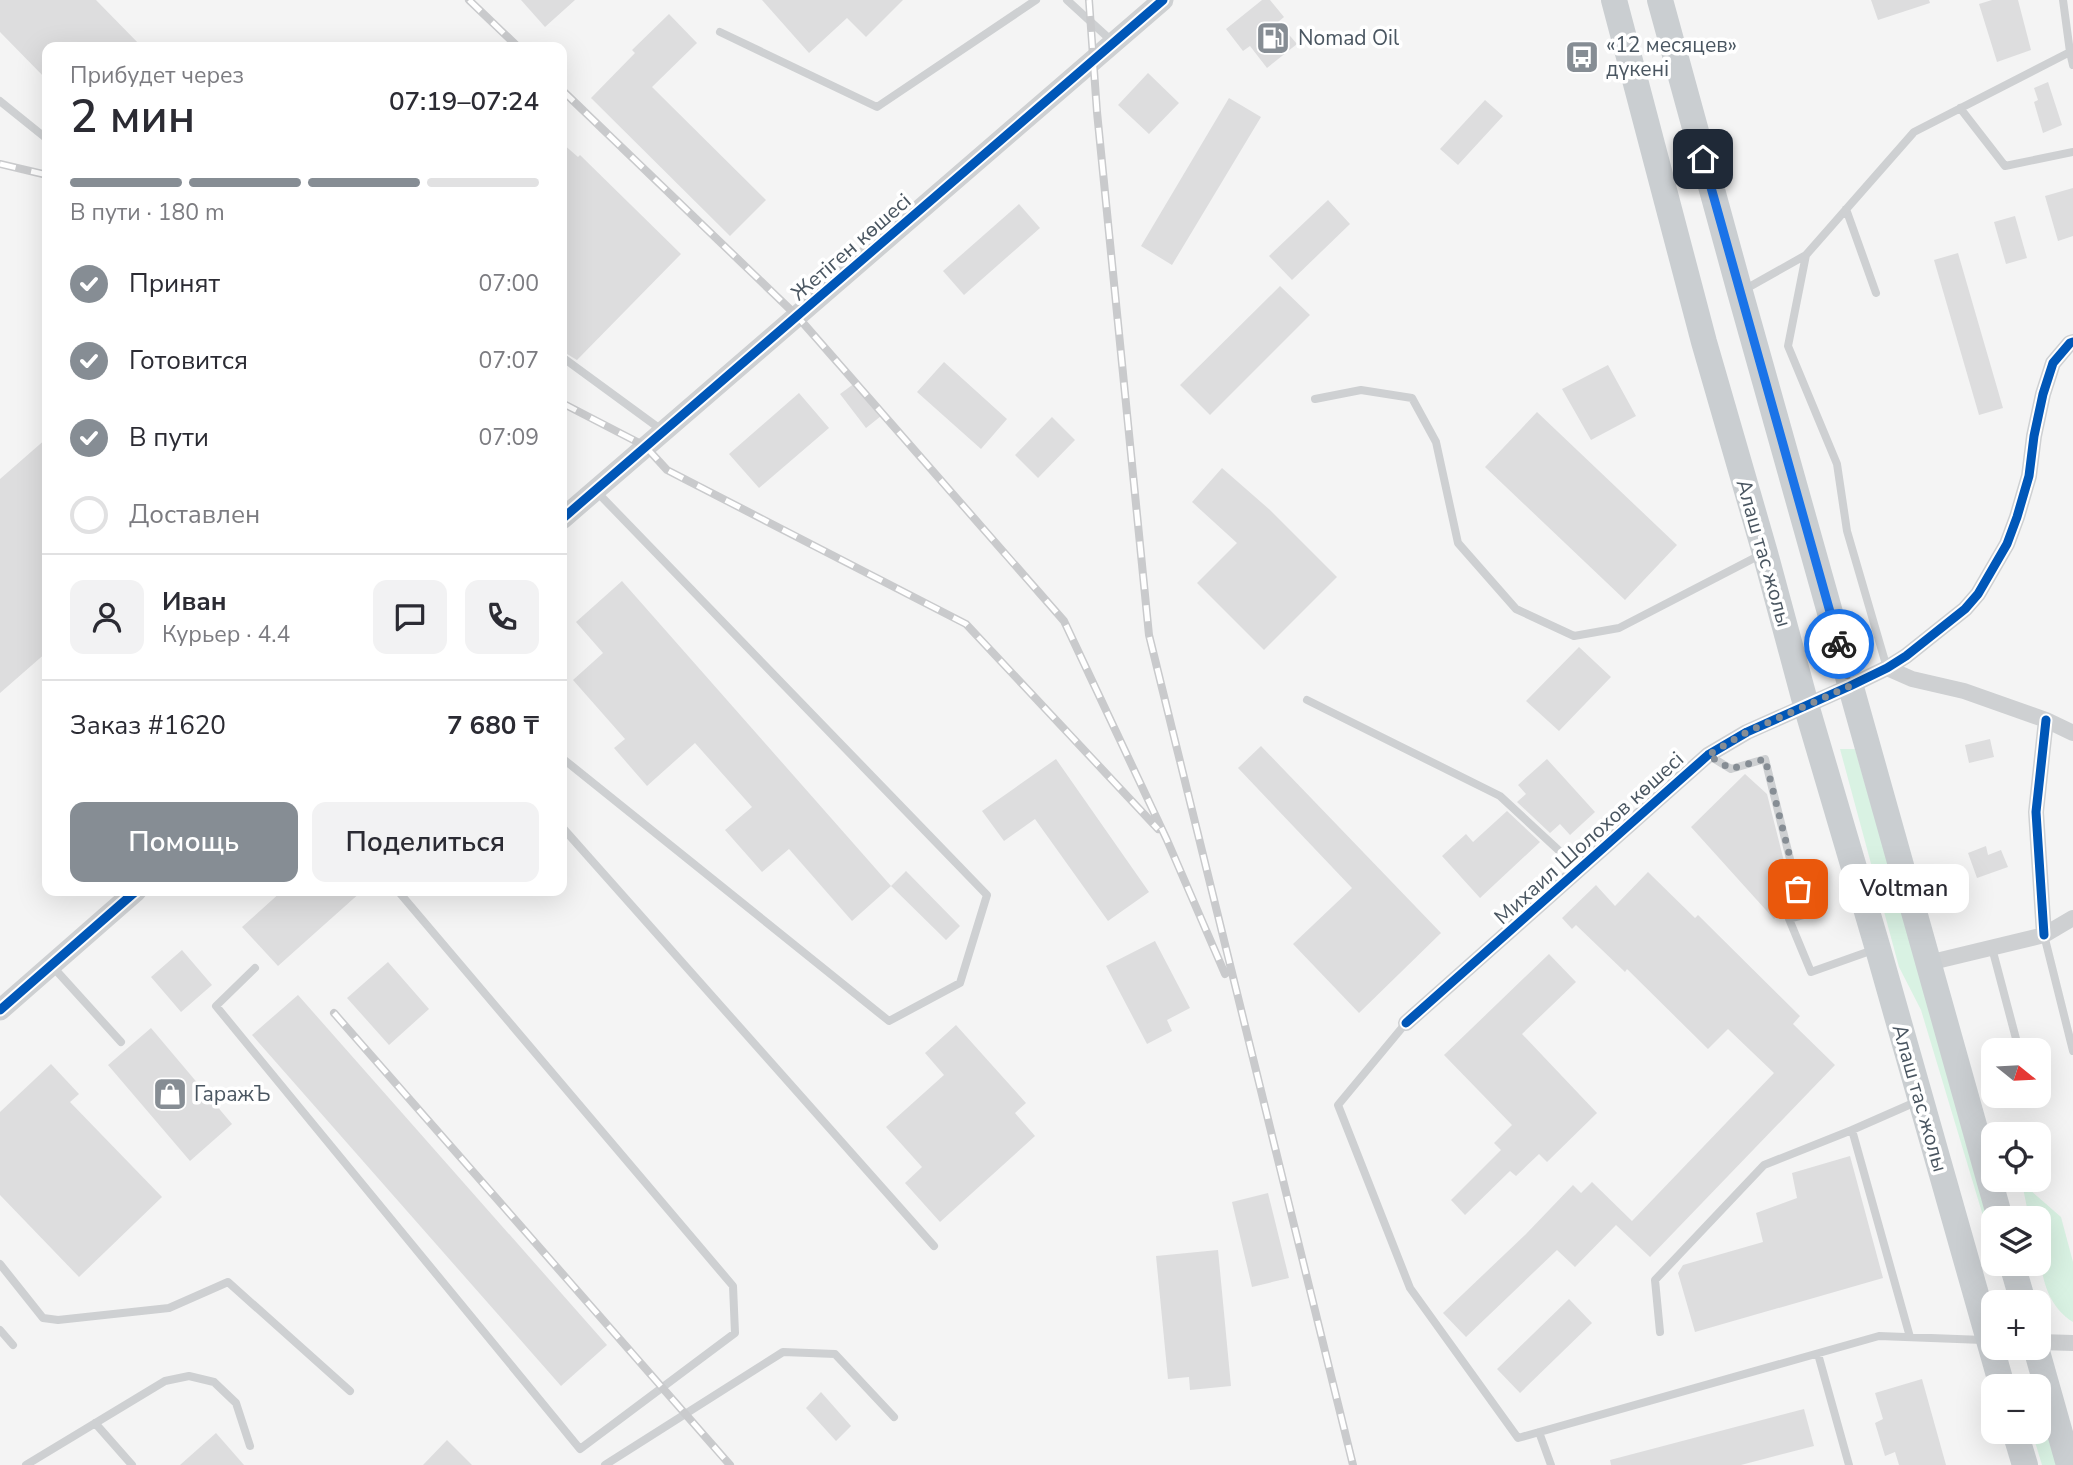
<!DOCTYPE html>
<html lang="ru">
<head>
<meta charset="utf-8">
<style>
  :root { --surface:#fff; --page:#f2f2f3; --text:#2b2b33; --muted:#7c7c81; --line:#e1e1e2; --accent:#868d94 }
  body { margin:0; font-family:"Nunito Sans",sans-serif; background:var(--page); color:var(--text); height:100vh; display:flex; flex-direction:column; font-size:26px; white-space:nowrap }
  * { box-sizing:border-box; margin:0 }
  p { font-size:23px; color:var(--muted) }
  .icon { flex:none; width:38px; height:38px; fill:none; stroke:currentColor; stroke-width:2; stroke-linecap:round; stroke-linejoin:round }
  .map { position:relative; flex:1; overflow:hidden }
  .sheet { position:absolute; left:42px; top:42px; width:525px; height:854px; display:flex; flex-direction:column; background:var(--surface); border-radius:14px; box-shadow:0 7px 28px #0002 }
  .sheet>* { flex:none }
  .needle { width:46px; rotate:108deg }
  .tools { position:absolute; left:1981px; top:1038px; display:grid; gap:14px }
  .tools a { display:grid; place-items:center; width:70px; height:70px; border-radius:14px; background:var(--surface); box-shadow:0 7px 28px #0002; font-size:35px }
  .pin { position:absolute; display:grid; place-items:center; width:60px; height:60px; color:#fff; margin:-30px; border-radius:14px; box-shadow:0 4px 10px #0006 }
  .courier { position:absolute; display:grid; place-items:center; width:70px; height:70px; margin:-35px; border:5px solid #1a73e8; border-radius:50%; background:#fff; color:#222; box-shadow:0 2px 9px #0007 }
  .bubble { position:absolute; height:49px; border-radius:14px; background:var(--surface); box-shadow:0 7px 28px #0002; font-size:23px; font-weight:600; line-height:49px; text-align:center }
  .overview em { font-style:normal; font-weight:600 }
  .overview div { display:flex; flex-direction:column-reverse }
  .overview { display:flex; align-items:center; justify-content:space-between; height:119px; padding:0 28px }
  h1 { font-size:46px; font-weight:600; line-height:52px }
  .bar { display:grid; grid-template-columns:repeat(4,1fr); gap:10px 7px; align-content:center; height:84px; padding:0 28px }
  .bar i { height:9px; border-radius:5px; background:var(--line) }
  .bar .current { background:var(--accent) }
  .bar p { grid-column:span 4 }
  .line { display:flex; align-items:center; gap:18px; padding:0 28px; border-top:2px solid var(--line) }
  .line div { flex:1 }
  .round { display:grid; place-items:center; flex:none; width:74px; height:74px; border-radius:14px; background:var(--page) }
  ol { padding:0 28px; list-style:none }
  li { display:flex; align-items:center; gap:21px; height:77px }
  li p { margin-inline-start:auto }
  li .icon { padding:7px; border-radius:50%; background:var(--accent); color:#fff; stroke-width:4 }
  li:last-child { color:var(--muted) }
  li i { width:38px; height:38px; border:4px solid var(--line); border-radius:50% }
  .primary-button { display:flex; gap:14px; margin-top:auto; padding:14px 28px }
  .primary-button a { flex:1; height:80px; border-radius:14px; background:var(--accent); color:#fff; font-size:28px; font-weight:600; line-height:80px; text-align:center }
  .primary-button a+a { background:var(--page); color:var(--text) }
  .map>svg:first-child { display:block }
  .green { fill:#d9f2e3 }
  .building { fill:#ddddde }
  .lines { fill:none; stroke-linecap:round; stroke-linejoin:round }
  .service { stroke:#ced0d2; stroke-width:8 }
  .minor { stroke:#ced0d2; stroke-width:16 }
  .tertiary { stroke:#ced0d2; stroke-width:21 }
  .primary { stroke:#caced1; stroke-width:26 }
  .rail-casing { stroke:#c9cacc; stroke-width:8 }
  .rail { stroke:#fff; stroke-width:5; stroke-dasharray:16; stroke-linecap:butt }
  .cycleway-casing { stroke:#fff; stroke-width:13 }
  .cycleway { stroke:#0057b8; stroke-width:9 }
  .done { stroke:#868d94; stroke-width:7; stroke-dasharray:0 12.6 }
  .route { stroke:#1a73e8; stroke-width:9 }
  .labels { text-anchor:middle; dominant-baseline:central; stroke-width:7; stroke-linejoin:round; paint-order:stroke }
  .poi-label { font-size:21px; fill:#4a5661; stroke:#fff; text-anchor:start }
  .street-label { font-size:21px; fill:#4a5661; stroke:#fff }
</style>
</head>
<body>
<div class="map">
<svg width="2073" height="1465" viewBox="0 0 2073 1465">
  <rect width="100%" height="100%" fill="#f4f4f4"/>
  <path class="green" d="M1840,749h15l138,479v21l-72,-239 -22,-43z
    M2022,1183l39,34 12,45v60c-35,-22 -34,-67 -34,-104h-10z
    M2039,1399l20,66h-17l-10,-33h7z"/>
  <path class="building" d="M0,0h96l46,47h-95v33l-47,-48z
    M521,0h54l-30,27z
    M762,0h141l-37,37 -19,-19 -38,35z
    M1262,0h8l14,17 -6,5 19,22 -30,24 -17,-22 -7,5 -17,-22z
    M1871,0h58l1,3 -52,17z
    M1992,0h26l13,50 -34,12 -18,-58z
    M669,14l28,29 -45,44 114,113 -36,36 -139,-138 44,-45 -3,-3z
    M1148,73l31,30 -30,31 -31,-29z
    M2048,82l14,43 -19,8 -9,-31 4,-2 -4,-12z
    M1229,98l32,19 -89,148 -31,-19z
    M1485,100l18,16 -45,49 -18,-16z
    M562,143l16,14 2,-2 101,99 -104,106 -15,-9z
    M2073,188v48l-15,5 -13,-45z
    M1328,200l22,24 -58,56 -23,-24z
    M1019,204l21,24 -76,67 -21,-24z
    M2015,216l12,42 -21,6 -12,-42z
    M1958,253l45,155 -24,7 -45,-155z
    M1280,286l30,29 -100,100 -30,-30z
    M944,362l63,57 -26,30 -64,-57z
    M1608,365l28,51 -45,24 -29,-51z
    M855,383l26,33 -15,12 -26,-34z
    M799,393l30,35 -70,60 -30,-34z
    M1537,412l140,133 -52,55 -140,-133z
    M1052,417l23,23 -37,38 -23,-23z
    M47,438v214l-47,41v-214z
    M1222,468l48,42 67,67 -73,73 -67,-67 40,-40 -45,-41z
    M622,581l269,305 -39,35 -63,-72 -27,23 -37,-42 27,-23 -57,-64 -48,43 -33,-38 11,-9 -52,-59 30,-27 -27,-31z
    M1579,647l32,30 -52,54 -33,-30z
    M1990,739l4,18 -25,6 -4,-18z
    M1261,746l180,187 -82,80 -66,-69 59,-56 -114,-120z
    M1056,759l93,133 -41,29 -73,-102 -31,22 -22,-30z
    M1547,759l48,53 -25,23 -10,-11 -10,9 -33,-31 9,-8 -8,-9z
    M1745,774l22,20 27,107 -20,18 -83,-92z
    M1507,811l33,31 -60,56 -38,-42 24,-22 7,8z
    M1986,846l2,9 13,-5 7,17 -31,11 -9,-25z
    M906,871l54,55 -14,14 -55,-54z
    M1648,872l47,46 3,-3 102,101 -7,8 42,41 -185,192 -34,-32 -41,42 -18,-17 -91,87 -23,-24 83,-79 47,-49 8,8 11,-11 40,39 142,-148 -46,-44 -20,20 -81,-80 -2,3 -49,-47 -4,4 -10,-11 34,-33 19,21z
    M282,891h80l-84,75 -36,-39z
    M1155,941l35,67 -23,12 5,11 -25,13 -41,-78z
    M182,950l30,35 -31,27 -30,-35z
    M1549,954l27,28 -54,52 75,79 -50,49 -8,-8 -23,22 -6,-5 -45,44 -14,-15 50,-50 -7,-7 18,-18 -68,-70z
    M388,962l41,47 -40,36 -42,-47z
    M298,995l309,350 -46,41 -309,-351z
    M956,1025l70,78 -11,10 20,23 -95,86 -35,-39 17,-16 -36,-40 58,-52 -19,-22z
    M151,1028l81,96 -42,37 -82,-96z
    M51,1064l28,30 -9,8 92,95 -83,80 -79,-82v-83z
    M1850,1156l33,122 -188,54 -17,-59 5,-8 80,-23 -7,-29 41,-15 -5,-25z
    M1268,1193l21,85 -37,9 -20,-85z
    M1218,1250l13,136 -41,4 -1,-13 -21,2 -12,-123z
    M1569,1299l23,24 -72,70 -23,-24z
    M1922,1379l24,86h-47l-4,-13 -10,4 -10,-33 8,-4 -8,-26z
    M821,1392l30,34 -15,15 -30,-33z
    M1804,1409l10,37 -73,19h-130l-1,-5z
    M216,1433l28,32h-64z
    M447,1440l25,25h-49z"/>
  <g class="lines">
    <path class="service" d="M1067,0l47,43
      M720,32l157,75 159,-107
      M2070,52l3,13
      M0,101l47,38
      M1960,108l45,58 68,-14
      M1846,209l30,84
      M1806,255l-18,91 49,118 10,67 40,137
      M1742,291l64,-36 108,-123 156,-80 -7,-52
      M562,357l101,74
      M1315,399l46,-9 51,8 24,44 22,101 58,66 58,27 45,-8 143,-74
      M1307,700l193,96 80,74
      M1708,755l23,14 34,-10 39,156 -15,4 22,53 62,-22
      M562,758l327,263 71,-38 27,-88 -390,-403
      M562,827l372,419
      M2044,935l29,116
      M1992,948l27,102
      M53,967l68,75
      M255,968l-39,38 364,443 155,-116 -2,-47 -335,-395
      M1406,1023l-68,82 72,183 108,150 361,-102 104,4
      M2031,1096l1,5
      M1852,1130l66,-29
      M0,1264l43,54 15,2 111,-12 59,-26 122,109
      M0,1330l13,15
      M1660,1332l-5,-52 109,-115 88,-35 58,207
      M1818,1354l31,111
      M95,1423l37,42
      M1539,1432l12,33
      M26,1465l139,-84 24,-5 25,6 22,21 14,43
      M605,1465l178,-113 52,2 59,63"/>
    <path class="minor" d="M1887,668l25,11 52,12 82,29 27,13
      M2044,935l-8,-123 10,-92
      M1928,963l116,-28 29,-17
      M1406,1023l302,-268 39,-23 103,-46 37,-18 19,-12 59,-47 13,-15 29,-50 10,-27 12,-41 5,-40 9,-42 10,-31 17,-20 3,-1
      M2039,1342l34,1"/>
    <path class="tertiary" d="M562,519l601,-519
      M0,1010l136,-119"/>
    <path class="primary" d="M1614,0l90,342 61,211 41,152 72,244 124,437
      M1660,0l80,292 260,926
      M2012,1264l11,38
      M2036,1348l33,117
      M2015,1432l10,33"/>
    <g class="rail-casing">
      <path id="rail" d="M469,0l49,47
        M1089,0l8,112 52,523 204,830
        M562,90l235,226 267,305 103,219 58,134
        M0,164l47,11
        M562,403l83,43 22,24 299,154 192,205
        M334,1013l396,452"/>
    </g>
    <use href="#rail" class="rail"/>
    <g class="cycleway-casing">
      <path id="cycleway" d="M562,519l601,-519
        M2044,935l-8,-123 10,-92
        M0,1010l136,-119
        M1406,1023l302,-268 39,-23 103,-46 37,-18 19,-12 59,-47 13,-15 29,-50 10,-27 12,-41 5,-40 9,-42 10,-31 17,-20 3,-1"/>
    </g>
    <use href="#cycleway" class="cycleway"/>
  </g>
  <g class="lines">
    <path class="done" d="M1798,889l-33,-130 -34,10 -23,-14 39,-23 103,-46 -11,-42"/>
    <path class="route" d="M1703,159l136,485"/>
  </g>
  <defs>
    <g id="fuel-square" transform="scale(1.75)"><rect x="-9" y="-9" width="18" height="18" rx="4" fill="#868d94" stroke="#fff"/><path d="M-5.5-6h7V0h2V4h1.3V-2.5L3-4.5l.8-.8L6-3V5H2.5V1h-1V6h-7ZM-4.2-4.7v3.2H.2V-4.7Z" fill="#fff"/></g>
    <g id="bus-square" transform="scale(1.75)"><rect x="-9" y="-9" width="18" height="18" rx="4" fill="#868d94" stroke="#fff"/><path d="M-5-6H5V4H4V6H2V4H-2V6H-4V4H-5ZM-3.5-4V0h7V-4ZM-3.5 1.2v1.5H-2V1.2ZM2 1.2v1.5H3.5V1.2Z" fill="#fff"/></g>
    <g id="shop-square" transform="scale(1.75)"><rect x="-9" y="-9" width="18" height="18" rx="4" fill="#868d94" stroke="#fff"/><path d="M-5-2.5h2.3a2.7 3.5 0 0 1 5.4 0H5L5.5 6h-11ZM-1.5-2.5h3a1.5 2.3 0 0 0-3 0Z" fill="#fff"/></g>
  </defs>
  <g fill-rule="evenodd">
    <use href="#fuel-square" x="1273" y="38"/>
    <use href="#bus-square" x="1582" y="57"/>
    <use href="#shop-square" x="170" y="1094"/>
  </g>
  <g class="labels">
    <g class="poi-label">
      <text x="1298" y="38">Nomad Oil</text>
      <text x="1606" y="45">«12 месяцев»<tspan x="1606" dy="24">дүкені</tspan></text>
      <text x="194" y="1094">ГаражЪ</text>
    </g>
    <g class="street-label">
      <text transform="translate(851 247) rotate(-41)">Жетіген көшесі</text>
      <text transform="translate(1764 553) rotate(74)">Алаш тас жолы</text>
      <text transform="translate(1589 838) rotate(-42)">Михаил Шолохов көшесі</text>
      <text transform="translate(1920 1098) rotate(74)">Алаш тас жолы</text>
    </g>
  </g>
</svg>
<div class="tools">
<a><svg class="needle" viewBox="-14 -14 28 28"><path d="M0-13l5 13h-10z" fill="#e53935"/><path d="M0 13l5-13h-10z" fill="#7c7c81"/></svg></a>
<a><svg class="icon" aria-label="locate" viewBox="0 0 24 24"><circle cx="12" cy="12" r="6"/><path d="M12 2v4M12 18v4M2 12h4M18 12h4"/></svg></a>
<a><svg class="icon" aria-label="layers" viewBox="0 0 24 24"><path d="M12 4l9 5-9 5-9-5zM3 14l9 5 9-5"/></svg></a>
<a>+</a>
<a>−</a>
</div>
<div class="pin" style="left:1798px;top:889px;background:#ea580c"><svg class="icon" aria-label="bag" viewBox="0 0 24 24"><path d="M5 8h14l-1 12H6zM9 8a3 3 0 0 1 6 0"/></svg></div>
<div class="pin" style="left:1703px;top:159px;background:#1f2937"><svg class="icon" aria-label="home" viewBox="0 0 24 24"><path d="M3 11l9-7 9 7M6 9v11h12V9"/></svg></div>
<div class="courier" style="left:1839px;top:644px"><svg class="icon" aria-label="bike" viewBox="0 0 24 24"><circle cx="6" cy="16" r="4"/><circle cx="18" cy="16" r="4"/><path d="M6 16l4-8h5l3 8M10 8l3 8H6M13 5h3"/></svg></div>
<div class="bubble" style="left:1839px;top:864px;width:130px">Voltman</div>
<section class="sheet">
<div class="overview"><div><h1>2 мин</h1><p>Прибудет через</p></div><em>07:19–07:24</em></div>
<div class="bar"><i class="current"></i><i class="current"></i><i class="current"></i><i></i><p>В пути · 180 m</p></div>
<ol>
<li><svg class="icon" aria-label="check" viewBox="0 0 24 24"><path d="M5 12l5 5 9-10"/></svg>Принят<p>07:00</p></li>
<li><svg class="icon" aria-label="check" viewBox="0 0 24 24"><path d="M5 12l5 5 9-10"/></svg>Готовится<p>07:07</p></li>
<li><svg class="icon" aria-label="check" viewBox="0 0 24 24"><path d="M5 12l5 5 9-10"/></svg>В пути<p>07:09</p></li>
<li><i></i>Доставлен</li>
</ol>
<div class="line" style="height:126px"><a class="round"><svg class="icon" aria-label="person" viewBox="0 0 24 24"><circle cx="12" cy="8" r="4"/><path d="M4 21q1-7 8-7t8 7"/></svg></a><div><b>Иван</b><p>Курьер · 4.4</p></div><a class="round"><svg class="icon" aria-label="chat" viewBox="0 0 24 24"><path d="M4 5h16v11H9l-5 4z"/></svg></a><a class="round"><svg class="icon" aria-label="phone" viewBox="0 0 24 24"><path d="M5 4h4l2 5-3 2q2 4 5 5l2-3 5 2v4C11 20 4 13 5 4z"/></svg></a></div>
<div class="line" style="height:91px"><div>Заказ #1620</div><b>7 680 ₸</b></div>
<div class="primary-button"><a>Помощь</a><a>Поделиться</a></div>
</section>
</div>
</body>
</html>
